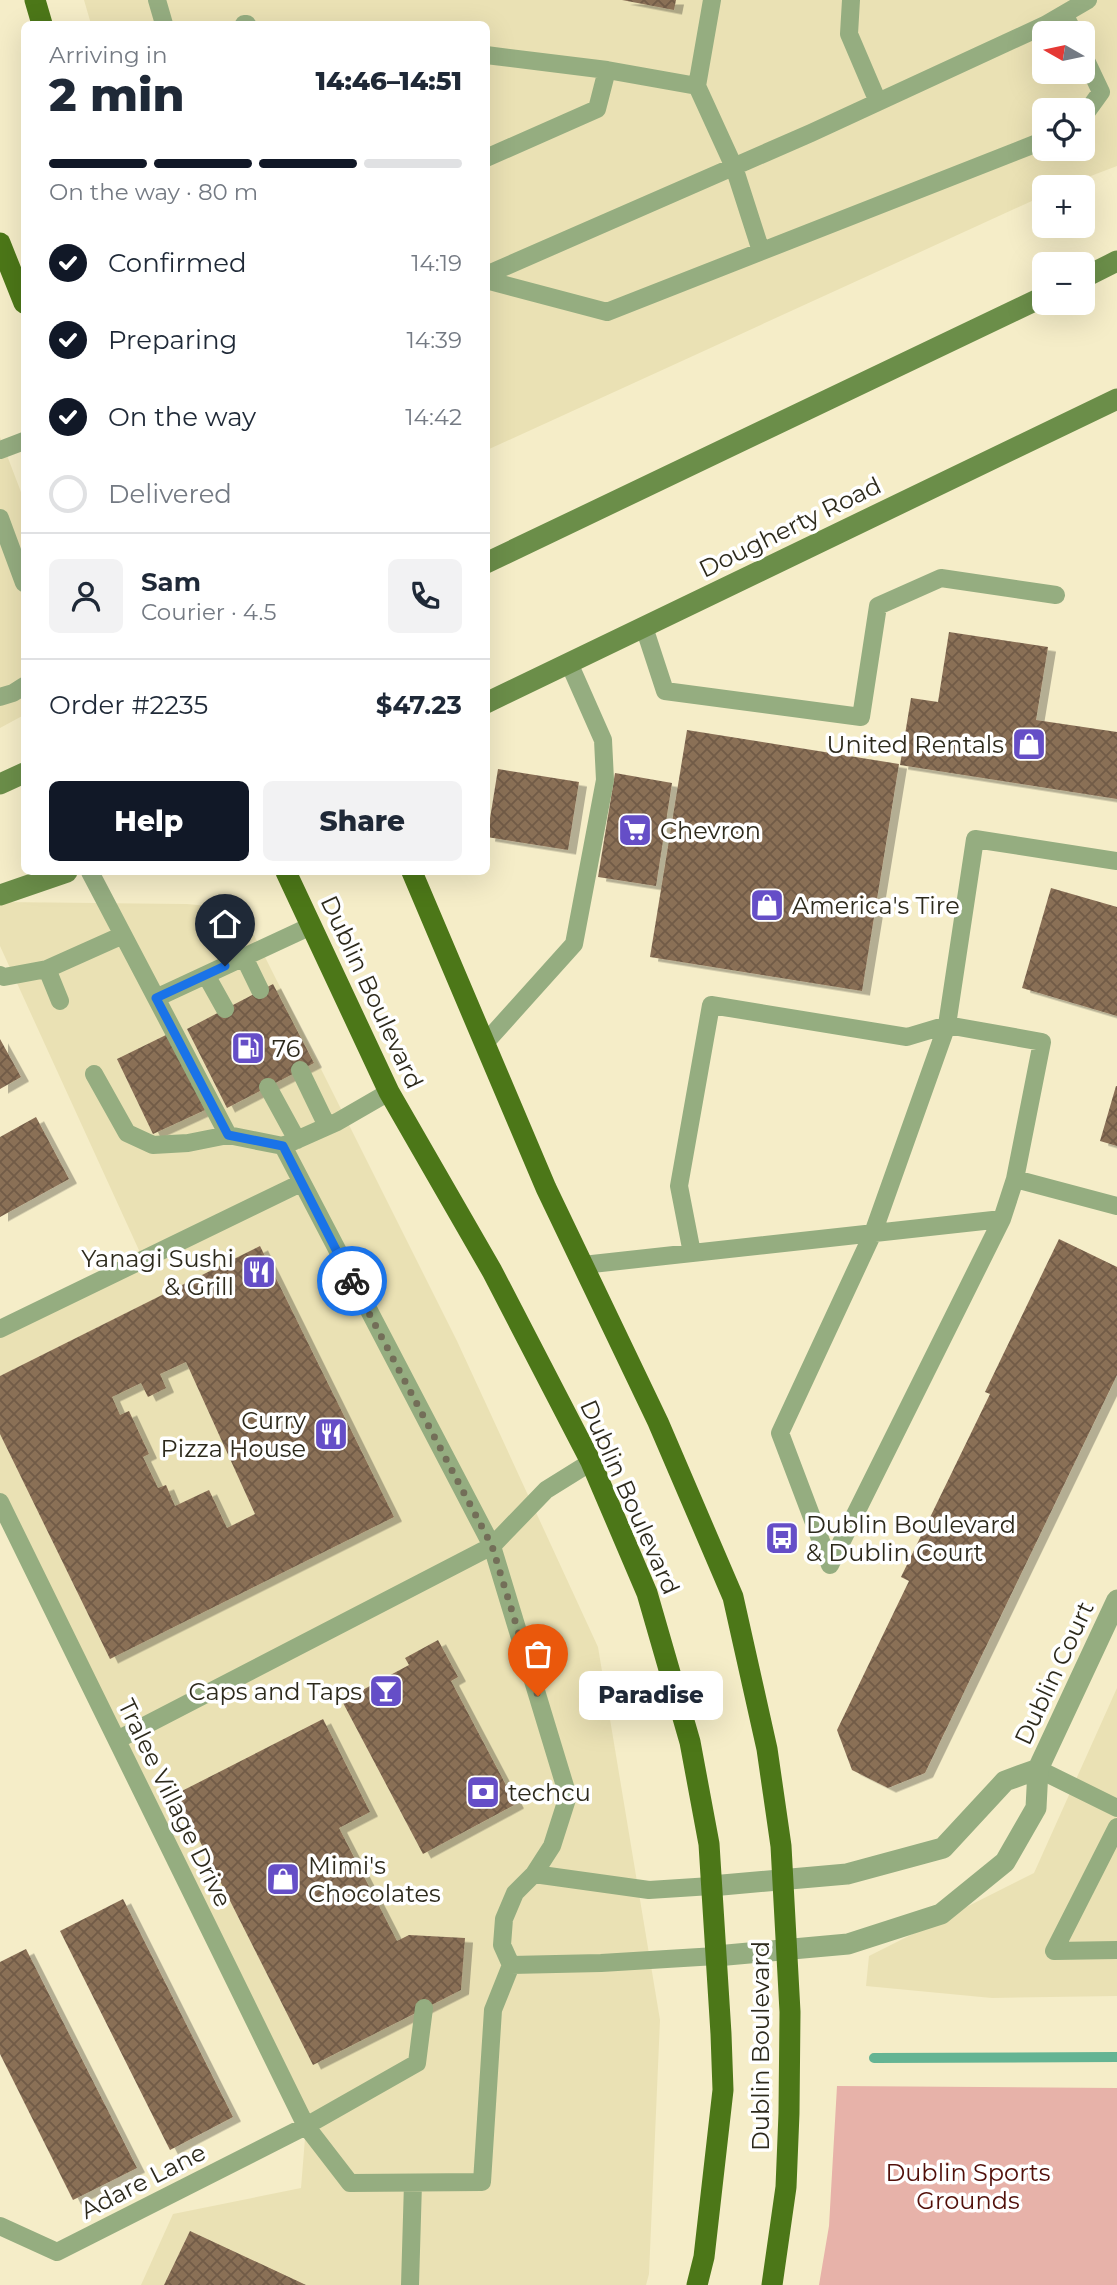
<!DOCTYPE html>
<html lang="en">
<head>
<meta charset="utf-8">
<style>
  :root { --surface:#fff; --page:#f2f2f3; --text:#1f2937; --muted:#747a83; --line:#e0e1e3; --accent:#111827 }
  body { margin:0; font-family:Montserrat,sans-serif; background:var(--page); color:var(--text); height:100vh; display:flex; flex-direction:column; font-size:26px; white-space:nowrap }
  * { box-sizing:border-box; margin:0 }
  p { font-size:23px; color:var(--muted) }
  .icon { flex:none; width:38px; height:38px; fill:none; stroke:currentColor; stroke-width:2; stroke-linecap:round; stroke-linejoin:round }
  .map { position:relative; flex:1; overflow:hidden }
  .drawer { position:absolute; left:21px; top:21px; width:469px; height:854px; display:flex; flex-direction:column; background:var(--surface); border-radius:10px; box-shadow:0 7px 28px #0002 }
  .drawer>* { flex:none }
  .needle { width:46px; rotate:279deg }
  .tools { position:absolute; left:1032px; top:21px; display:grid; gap:14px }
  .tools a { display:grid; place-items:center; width:63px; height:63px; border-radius:10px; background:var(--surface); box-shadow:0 7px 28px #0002; font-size:35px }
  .pin { position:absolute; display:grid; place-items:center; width:60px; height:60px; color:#fff; margin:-72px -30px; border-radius:50% 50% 50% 0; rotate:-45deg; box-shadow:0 0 7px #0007 }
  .pin .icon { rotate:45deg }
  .courier { position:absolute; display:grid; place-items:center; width:70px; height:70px; margin:-35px; border:5px solid #1a73e8; border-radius:50%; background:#fff; color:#222; box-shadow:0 2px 9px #0007 }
  .bubble { position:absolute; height:49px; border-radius:10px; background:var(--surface); box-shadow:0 7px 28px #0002; font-size:23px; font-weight:800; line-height:49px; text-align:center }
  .head em { font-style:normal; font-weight:800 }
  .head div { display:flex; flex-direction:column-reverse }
  .head { display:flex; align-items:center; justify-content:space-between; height:119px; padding:0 28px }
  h1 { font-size:46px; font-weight:800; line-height:52px }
  .bar { display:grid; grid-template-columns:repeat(4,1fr); gap:10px 7px; align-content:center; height:84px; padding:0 28px }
  .bar i { height:9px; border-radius:5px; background:var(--line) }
  .bar .current { background:var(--accent) }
  .bar p { grid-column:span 4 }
  .line { display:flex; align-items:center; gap:18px; padding:0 28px; border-top:2px solid var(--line) }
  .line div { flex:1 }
  .round { display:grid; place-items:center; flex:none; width:74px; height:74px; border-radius:10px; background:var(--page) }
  ol { padding:0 28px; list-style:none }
  li { display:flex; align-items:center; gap:21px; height:77px }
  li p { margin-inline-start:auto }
  li .icon { padding:7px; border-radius:50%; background:var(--accent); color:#fff; stroke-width:4 }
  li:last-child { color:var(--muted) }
  li i { width:38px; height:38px; border:4px solid var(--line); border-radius:50% }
  .primary-button { display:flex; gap:14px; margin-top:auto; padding:14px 28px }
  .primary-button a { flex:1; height:80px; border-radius:10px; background:var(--accent); color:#fff; font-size:28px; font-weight:800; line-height:80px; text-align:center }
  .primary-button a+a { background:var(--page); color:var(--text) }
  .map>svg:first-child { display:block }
  .built { fill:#eae1b4; fill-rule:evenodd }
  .green { fill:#e7b2a9 }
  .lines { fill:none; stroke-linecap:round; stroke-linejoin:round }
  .stream { stroke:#64b493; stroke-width:10 }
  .building { fill:url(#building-cross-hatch); fill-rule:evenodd; filter:url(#shadow) }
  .lane { stroke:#95ad80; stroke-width:18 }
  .street { stroke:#95ad80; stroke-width:21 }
  .secondary { stroke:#6b8e49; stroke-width:21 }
  .primary { stroke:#4c7718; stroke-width:21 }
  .done { stroke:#736e58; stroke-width:7; stroke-dasharray:0 12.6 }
  .route { stroke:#1a73e8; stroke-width:9 }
  .labels { text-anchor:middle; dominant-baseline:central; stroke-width:7; stroke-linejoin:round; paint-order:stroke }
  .street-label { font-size:24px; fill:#2d2a1c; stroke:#fff }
  .poi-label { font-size:24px; fill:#2d2a1c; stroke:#fff; text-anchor:start }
  .park-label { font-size:24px; fill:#510f09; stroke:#fff }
</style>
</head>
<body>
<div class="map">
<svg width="1117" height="2285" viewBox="0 0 1117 2285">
  <defs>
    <pattern id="building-cross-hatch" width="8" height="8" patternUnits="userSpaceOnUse" patternTransform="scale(1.75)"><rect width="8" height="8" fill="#8a6f57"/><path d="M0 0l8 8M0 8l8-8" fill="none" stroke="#715b47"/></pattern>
    <filter id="shadow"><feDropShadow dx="8" dy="4.5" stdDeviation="0" flood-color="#0004"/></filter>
  </defs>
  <rect width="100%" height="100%" fill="#f5edc8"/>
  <path class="built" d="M84,0h1033v166l-55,21h-17v8l-558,255 -1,-426h-395zM1045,33h38v39h-38zM1045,110h38v39h-38z
    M0,437l24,63v215l-24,13z
    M0,902l187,2 54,5 216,432 141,306 62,373 -11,254 -3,11h-505l32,-71 128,-26 5,-62 -306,-624v-173l143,-70 -143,-313z
    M1117,1688v308l-125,2 -126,-12 3,-30 165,-83z"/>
  <path class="green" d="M837,2086l280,2v197h-298l10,-59z"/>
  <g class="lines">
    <path class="stream" d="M874,2058l243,-1"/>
  </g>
  <path class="building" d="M622,0h54l-2,10z
    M949,632l99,15 -12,73 81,12v67l-217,-34 11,-67 27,4z
    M687,730l212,34 -37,227 -212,-34z
    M498,769l81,13 -11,68 -81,-13z
    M615,773l57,10 -16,103 -58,-9z
    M1051,888l66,19v109l-95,-28z
    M273,984l41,79 -87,45 -40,-79z
    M168,1034l37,76 -52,24 -36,-75z
    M0,1039l21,38 -21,12z
    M1116,1086h1v60l-17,-5z
    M36,1117l33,62 -69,38v-80z
    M1059,1239l58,28v108l-192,398 -37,15 -36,-18 -15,-40 72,-149 -8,-4 89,-183 -5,-2z
    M260,1246l134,271 -284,142 -110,-225v-58zM186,1362l69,152 -28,14 -18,-38 -34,16 -9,-21 -8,3 -15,-31 6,-3 -20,-43 -9,4 -8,-18 29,-14 7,14 18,-9 -6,-14z
    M438,1640l20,37 -7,4 65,123 -93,50 -81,-153 67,-36 -4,-7z
    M323,1719l47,93 -31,16 58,113 12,-6 56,3 -4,52 -148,75 -137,-271z
    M123,1899l110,218 -63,33 -110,-219z
    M26,1949l111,219 -64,32 -73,-146v-92z
    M190,2231l116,54h-142z"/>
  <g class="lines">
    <path class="lane" d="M157,0l7,24
      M712,0l-15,86 37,81 27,84
      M851,0l-2,34 29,68
      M1064,14l10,19
      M244,24h3
      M1083,54l18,38 -18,25
      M486,55l121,15 -10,39 -111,49
      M607,70l90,16
      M486,275l325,-142 234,-108 43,-25
      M486,280l121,32 438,-172
      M0,450l24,-9
      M0,518l24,65
      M644,627l21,64 196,26 17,-111 63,-28 115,17
      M0,697l13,-4 11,-7
      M90,872l138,263 55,11
      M244,957l16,33
      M47,969l13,32
      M0,975l4,2 43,-8 76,-34
      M206,975l19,34
      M156,998l155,-72
      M485,1043l89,-99 31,-164 -2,-40 -34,-77
      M300,1070l27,56
      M94,1074l33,59 26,12 35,-2 40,-8
      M268,1087l29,53
      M1015,1179l102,27
      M692,1253l-13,-67 32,-181 196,32 40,-12 95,17 -27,137 -13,40 -172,346 -50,-132 93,-200 74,-208 28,-186 142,22
      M583,1265l419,-46
      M0,1329l301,-146
      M0,1502l306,624 44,57 132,-1 11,-172 18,-45 -9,-20 2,-26 11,-26 19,-19 18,-28 16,-50 -76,-250 -209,-400 54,-24 52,-30
      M117,1740l375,-194 54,-56 45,-28
      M1038,1769l79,39
      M1117,1827l-63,124 63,-1
      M534,1874l115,16 62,-4
      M511,1965l90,-2 115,-7
      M0,2226l57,26 249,-126 111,-63 7,-55
      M410,2285l3,-102"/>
    <path class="street" d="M711,1886l136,-12 96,-26 62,-67 33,-12
      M716,1956l132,-12 93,-30 64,-52 31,-54 2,-39 79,-169"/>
    <path class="secondary" d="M1083,278l34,-17
      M486,563l559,-267
      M486,703l631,-304
      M0,784l24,-11
      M0,895l67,-23"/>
    <path class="primary" d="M35,0l7,24
      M0,243l24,60
      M286,872l103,220 103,179 99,191 56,131 43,149 19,102 12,190 2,56 -19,167 -7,28
      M412,872l134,316 112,234 75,175 34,152 14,97 9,166 -1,101 -3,74 -14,98"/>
  </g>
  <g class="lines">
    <path class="done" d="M352,1281l140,265 46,150"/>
    <path class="route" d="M225,966l-69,32 72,137 55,11 69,135"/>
  </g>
  <defs>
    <g id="shop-square" transform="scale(1.75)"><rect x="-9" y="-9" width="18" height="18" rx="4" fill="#654ec7" stroke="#fff"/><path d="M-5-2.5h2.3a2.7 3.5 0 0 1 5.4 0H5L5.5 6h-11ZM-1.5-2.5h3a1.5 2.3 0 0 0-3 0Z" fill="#fff"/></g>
    <g id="supermarket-square" transform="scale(1.75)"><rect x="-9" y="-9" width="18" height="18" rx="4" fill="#654ec7" stroke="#fff"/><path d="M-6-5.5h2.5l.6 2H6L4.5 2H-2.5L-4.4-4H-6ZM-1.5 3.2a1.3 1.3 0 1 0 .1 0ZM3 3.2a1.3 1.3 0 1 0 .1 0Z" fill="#fff"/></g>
    <g id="fuel-square" transform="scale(1.75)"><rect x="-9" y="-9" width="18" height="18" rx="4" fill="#654ec7" stroke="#fff"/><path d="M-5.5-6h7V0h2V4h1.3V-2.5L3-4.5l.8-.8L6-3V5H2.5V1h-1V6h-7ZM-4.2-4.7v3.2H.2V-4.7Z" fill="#fff"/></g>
    <g id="restaurant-square" transform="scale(1.75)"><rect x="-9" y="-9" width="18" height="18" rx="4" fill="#654ec7" stroke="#fff"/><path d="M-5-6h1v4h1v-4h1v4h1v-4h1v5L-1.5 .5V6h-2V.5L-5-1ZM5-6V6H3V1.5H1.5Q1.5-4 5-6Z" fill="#fff"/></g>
    <g id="bus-square" transform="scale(1.75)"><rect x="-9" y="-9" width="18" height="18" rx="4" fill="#654ec7" stroke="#fff"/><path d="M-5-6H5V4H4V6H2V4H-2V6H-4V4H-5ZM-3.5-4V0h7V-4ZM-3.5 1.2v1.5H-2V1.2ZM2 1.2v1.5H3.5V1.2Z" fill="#fff"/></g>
    <g id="bar-square" transform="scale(1.75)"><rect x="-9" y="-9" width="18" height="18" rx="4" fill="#654ec7" stroke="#fff"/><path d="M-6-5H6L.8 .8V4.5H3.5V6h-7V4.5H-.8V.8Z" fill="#fff"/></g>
    <g id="bank-square" transform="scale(1.75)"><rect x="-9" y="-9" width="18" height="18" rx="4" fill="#654ec7" stroke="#fff"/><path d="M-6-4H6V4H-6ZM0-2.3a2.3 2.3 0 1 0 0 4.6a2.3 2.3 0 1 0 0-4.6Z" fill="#fff"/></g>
  </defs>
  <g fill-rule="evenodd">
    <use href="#shop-square" x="1029" y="744"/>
    <use href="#supermarket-square" x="635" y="830"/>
    <use href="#shop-square" x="767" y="905"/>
    <use href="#fuel-square" x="248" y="1048"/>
    <use href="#restaurant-square" x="259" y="1272"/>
    <use href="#restaurant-square" x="331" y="1434"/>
    <use href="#bus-square" x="782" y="1538"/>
    <use href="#bar-square" x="386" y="1691"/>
    <use href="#bank-square" x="483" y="1792"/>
    <use href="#shop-square" x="283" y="1879"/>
  </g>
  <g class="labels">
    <g class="street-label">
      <text transform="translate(790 527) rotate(-26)">Dougherty Road</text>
      <text transform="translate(372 992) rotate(65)">Dublin Boulevard</text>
      <text transform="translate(630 1497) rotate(66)">Dublin Boulevard</text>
      <text transform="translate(1054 1673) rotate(-65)">Dublin Court</text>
      <text transform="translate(175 1803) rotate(64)">Tralee Village Drive</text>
      <text transform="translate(760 2046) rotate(-90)">Dublin Boulevard</text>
      <text transform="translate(143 2181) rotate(-27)">Adare Lane</text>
    </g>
    <g class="poi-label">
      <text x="1004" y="744" text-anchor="end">United Rentals</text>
      <text x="660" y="830">Chevron</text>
      <text x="792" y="905">America's Tire</text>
      <text x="272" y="1048">76</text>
      <text x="234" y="1258" text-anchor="end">Yanagi Sushi<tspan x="234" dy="28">&amp; Grill</tspan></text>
      <text x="306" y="1420" text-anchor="end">Curry<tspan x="306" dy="28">Pizza House</tspan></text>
      <text x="806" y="1524">Dublin Boulevard<tspan x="806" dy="28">&amp; Dublin Court</tspan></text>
      <text x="362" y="1691" text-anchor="end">Caps and Taps</text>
      <text x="508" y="1792">techcu</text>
      <text x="308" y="1865">Mimi's<tspan x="308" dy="28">Chocolates</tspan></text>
    </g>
    <g class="park-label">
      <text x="968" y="2172">Dublin Sports<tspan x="968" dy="28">Grounds</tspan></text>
    </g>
  </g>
</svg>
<div class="tools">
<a><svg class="needle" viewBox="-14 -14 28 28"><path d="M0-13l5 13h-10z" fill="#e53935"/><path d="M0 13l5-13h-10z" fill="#747a83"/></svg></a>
<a><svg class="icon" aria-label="locate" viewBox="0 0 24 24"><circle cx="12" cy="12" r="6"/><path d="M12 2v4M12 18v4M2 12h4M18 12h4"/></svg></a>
<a>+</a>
<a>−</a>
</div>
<div class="pin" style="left:538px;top:1696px;background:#ea580c"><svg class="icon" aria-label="bag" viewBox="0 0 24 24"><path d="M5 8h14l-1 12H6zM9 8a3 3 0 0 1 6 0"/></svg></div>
<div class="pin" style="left:225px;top:966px;background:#1f2937"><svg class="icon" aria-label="home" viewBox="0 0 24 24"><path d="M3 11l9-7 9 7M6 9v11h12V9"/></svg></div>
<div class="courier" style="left:352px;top:1281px"><svg class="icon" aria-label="bike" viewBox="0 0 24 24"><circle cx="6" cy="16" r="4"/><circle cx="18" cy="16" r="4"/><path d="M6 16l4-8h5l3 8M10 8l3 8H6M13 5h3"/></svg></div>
<div class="bubble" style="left:579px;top:1671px;width:144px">Paradise</div>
<section class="drawer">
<div class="head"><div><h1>2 min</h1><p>Arriving in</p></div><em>14:46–14:51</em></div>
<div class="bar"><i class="current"></i><i class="current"></i><i class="current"></i><i></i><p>On the way · 80 m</p></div>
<ol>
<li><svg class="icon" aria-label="check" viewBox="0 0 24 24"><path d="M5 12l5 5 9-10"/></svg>Confirmed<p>14:19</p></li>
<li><svg class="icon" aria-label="check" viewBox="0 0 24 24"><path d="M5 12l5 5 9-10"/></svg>Preparing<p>14:39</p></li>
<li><svg class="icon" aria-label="check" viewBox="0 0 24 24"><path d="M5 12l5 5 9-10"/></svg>On the way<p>14:42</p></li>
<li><i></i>Delivered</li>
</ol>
<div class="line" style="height:126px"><a class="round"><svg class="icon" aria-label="person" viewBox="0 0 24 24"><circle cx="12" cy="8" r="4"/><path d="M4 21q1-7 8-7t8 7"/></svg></a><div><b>Sam</b><p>Courier · 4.5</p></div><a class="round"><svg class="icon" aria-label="phone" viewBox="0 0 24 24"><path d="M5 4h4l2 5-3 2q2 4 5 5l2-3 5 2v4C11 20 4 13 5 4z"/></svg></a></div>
<div class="line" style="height:91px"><div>Order #2235</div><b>$47.23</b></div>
<div class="primary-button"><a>Help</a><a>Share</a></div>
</section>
</div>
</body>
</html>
